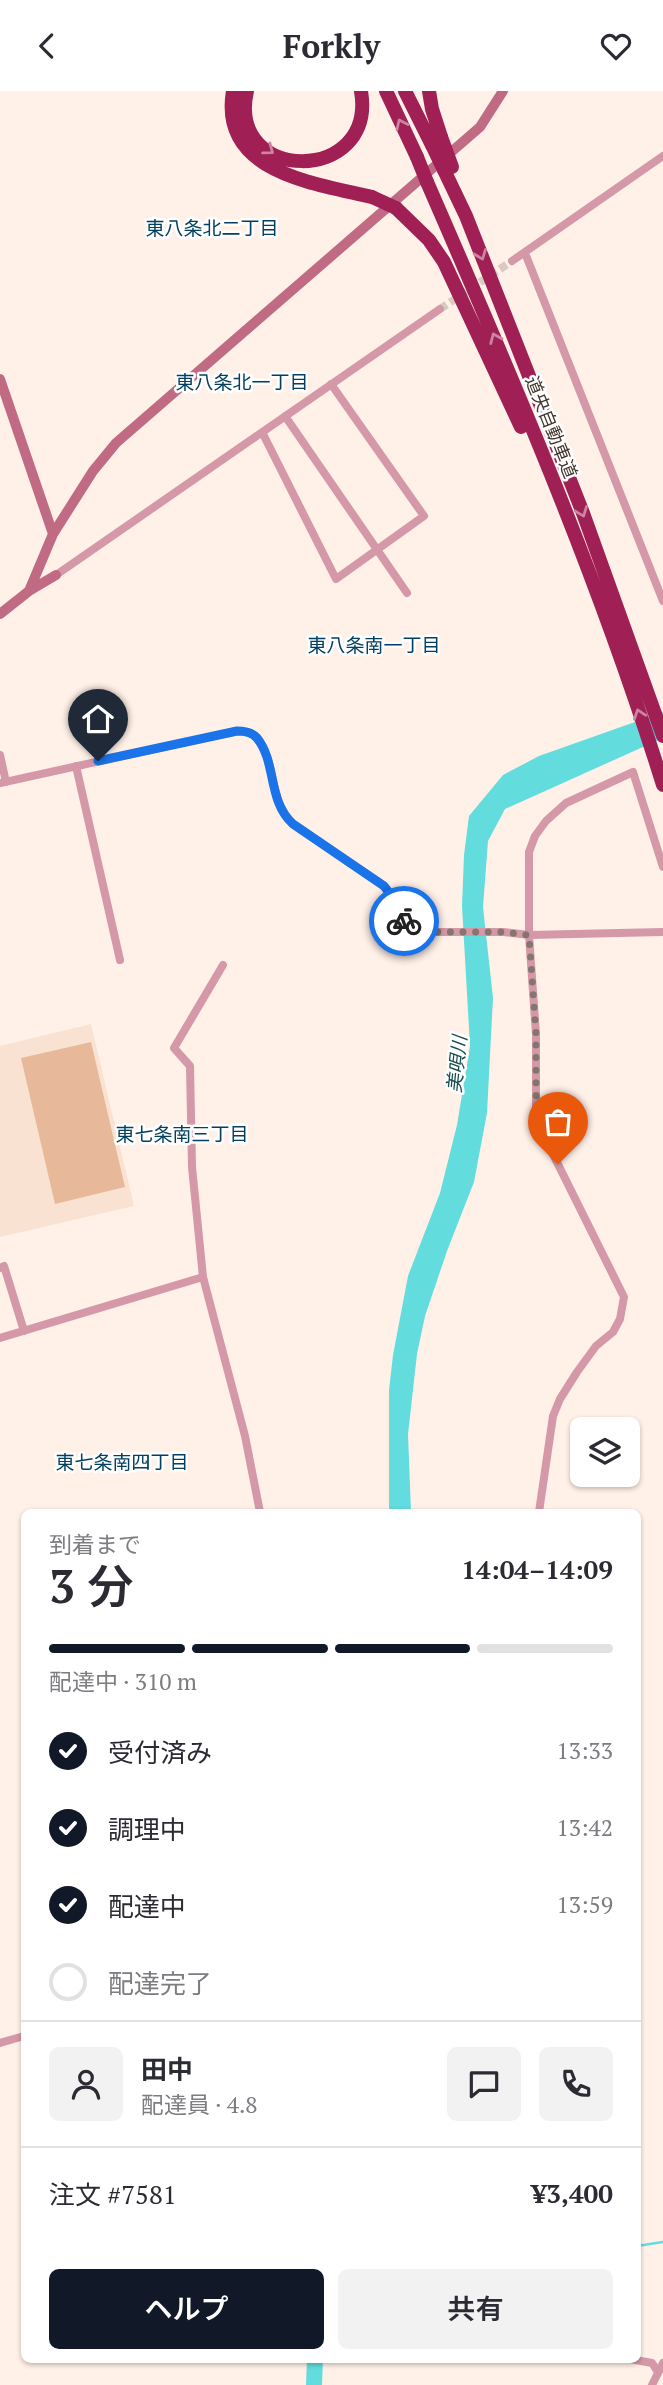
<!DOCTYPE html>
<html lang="ja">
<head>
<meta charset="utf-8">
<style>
  :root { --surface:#fff; --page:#f2f2f3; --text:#2b2b33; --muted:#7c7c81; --line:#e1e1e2; --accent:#111827 }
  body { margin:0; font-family:"PT Serif","Noto Sans JP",serif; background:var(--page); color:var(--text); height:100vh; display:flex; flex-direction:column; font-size:26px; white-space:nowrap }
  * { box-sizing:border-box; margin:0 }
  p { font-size:23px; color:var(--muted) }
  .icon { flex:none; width:38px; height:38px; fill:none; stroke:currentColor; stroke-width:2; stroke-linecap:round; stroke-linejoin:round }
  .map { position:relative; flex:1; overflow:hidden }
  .sheet { position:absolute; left:21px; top:1418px; width:620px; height:854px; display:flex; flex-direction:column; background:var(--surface); border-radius:10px; box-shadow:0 2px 5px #0004 }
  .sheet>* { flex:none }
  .buttons { position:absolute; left:570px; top:1326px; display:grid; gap:14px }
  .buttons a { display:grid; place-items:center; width:70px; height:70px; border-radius:10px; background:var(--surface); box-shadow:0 2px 5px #0004; font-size:35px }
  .pin { position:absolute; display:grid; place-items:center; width:60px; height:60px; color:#fff; margin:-72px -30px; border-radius:50% 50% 50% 0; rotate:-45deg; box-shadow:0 0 7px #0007 }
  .pin .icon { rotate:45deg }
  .courier { position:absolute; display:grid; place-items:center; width:70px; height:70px; margin:-35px; border:5px solid #1a73e8; border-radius:50%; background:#fff; color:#222; box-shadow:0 2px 9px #0007 }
  .summary em { font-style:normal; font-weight:600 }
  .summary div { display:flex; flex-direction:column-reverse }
  .summary { display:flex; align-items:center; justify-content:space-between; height:119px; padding:0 28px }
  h1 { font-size:46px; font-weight:600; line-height:52px }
  .bar { display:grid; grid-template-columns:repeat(4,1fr); gap:10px 7px; align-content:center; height:84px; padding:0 28px }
  .bar i { height:9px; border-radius:5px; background:var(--line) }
  .bar .on { background:var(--accent) }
  .bar p { grid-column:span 4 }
  .line { display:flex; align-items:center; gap:18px; padding:0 28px; border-top:2px solid var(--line) }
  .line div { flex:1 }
  .round { display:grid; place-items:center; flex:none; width:74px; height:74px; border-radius:10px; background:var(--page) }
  ol { padding:0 28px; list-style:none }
  li { display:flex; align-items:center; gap:21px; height:77px }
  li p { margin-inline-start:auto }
  li .icon { padding:7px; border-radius:50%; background:var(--accent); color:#fff; stroke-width:4 }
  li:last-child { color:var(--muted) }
  li i { width:38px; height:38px; border:4px solid var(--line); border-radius:50% }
  .primary-button { display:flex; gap:14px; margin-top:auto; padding:14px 28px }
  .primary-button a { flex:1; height:80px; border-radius:10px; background:var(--accent); color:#fff; font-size:28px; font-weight:600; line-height:80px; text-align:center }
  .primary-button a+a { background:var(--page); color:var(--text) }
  header { display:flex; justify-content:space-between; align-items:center; height:91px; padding:0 28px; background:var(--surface); font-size:32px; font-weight:600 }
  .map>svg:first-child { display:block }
  .built { fill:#fae2d2 }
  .green { fill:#e7b99a }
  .water { fill:#63dcde }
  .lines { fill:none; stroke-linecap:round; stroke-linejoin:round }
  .stream { stroke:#63dcde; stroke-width:2.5 }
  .river { stroke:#63dcde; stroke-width:16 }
  .street-tunnel { stroke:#d9cbc2; stroke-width:8; stroke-dasharray:8 4; stroke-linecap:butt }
  .street { stroke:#d598a8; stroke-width:8 }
  .secondary { stroke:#c16a84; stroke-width:10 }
  .highway { stroke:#a01f54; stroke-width:14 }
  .highway-bridge { stroke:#a01f54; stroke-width:14 }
  .oneway { stroke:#cb84a1 }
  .done { stroke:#84766e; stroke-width:7; stroke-dasharray:0 12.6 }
  .route { stroke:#1a73e8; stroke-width:9 }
  .labels { text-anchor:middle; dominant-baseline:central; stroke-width:5; stroke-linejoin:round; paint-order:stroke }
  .street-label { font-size:18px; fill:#41342c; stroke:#fff }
  .neighbourhood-label { font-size:19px; fill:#023f60; stroke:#fff }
  .water-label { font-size:19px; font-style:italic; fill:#164c4d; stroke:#fff }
</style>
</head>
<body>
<header><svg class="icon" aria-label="back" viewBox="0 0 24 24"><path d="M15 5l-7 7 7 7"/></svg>Forkly<svg class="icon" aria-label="heart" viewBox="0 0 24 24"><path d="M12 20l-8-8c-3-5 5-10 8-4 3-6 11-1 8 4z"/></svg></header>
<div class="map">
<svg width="663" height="2294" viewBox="0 0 663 2294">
  <rect width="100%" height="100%" fill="#fff1e8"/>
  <path class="built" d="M91,933l43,182 -134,31v-191z"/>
  <path class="green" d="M91,951l34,145 -70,17 -34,-146z"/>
  <path class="water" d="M663,621v26l-158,71 -17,32 -5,66 10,91 -6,115 -13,69 -27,69 -22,65 -8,38 -9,80 3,78h-22v-122l4,-35 15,-79 32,-83 17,-68 13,-79 -8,-140 2,-51 5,-39 34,-41 36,-19z"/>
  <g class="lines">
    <path class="stream" d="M637,2155l26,-4"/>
    <path class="river" d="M314,2294l1,-26"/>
    <path class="street-tunnel" d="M440,218l72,-48"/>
    <path class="street" d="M525,162l138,348
      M512,170l151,-105
      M285,325l122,177
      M262,341l74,147 88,-63 -93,-132
      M56,484l384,-266
      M0,664l6,27
      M76,675l44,194
      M0,692l237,-52c8,0 15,1 20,7 21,26 11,63 36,86l91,62 13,19 5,14 8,9 10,4h83l26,3 134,-3
      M223,874l-49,83 16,18 2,101 11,110 42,159 15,76
      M0,1177l4,-2 20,65
      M0,1247l203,-61
      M539,1421l14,-96 7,-17 17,-27 19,-26 17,-14 7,-13 4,-22 -88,-177v-86l-7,-99v-83l6,-16 11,-15 20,-18 67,-31 30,95
      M0,1952l24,-7
      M630,2268l22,4 6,9
      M652,2294l11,-22"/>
    <path class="secondary" d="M0,288l53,155
      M29,500l24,-57 40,-63 23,-28 364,-316 23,-36
      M0,523l29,-23 27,-16"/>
    <path class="highway" d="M233,0c-14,82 81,92 139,106
      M247,0c-21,93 130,94 114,0
      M386,0l31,66
      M405,0l27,54
      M429,0l3,18 9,28
      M444,79l22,46 117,297 80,223
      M427,91c86,197 172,397 236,603
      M396,117l33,32 15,22 77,165"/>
    <path class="highway-bridge" d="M441,46l11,30
      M432,54l12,25
      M417,66l10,25
      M372,106l24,11"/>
  </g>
  <defs><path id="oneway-chevron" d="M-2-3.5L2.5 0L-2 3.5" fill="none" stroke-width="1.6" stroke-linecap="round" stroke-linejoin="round" transform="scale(1.75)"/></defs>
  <g class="oneway">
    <use href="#oneway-chevron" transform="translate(401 33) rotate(-115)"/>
    <use href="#oneway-chevron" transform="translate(269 59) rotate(36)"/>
    <use href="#oneway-chevron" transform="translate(481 164) rotate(69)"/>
    <use href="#oneway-chevron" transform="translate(495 247) rotate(-113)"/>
    <use href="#oneway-chevron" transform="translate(582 421) rotate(69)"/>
    <use href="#oneway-chevron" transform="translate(639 623) rotate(-109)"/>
  </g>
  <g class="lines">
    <path class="done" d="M404,830l6,7 10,4h83l26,3 7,99v86l22,44"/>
    <path class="route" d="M98,670l139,-30c8,0 15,1 20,7 20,25 10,62 36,86l91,62 7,9 13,26"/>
  </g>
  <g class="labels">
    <g class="street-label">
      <text transform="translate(552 336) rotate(68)">道央自動車道</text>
    </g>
    <g class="neighbourhood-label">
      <text x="212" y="136">東八条北二丁目</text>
      <text x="242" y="290">東八条北一丁目</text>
      <text x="374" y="553">東八条南一丁目</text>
      <text x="182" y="1042">東七条南三丁目</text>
      <text x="122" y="1370">東七条南四丁目</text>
    </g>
    <g class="water-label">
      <text transform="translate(456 973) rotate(-84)">美唄川</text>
    </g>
  </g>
</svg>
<div class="buttons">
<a><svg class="icon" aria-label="layers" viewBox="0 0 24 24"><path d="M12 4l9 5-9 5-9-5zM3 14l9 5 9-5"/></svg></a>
</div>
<div class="pin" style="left:558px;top:1073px;background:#ea580c"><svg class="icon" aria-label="bag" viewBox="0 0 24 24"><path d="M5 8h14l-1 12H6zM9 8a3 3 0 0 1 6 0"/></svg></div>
<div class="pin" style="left:98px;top:670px;background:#1f2937"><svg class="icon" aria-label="home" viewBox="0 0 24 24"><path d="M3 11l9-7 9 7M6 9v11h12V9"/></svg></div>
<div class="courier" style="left:404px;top:830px"><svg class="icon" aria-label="bike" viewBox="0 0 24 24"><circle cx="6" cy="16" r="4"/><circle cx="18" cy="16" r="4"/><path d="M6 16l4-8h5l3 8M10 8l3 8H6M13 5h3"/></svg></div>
<section class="sheet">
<div class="summary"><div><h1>3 分</h1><p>到着まで</p></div><em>14:04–14:09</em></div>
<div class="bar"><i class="on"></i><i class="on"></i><i class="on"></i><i></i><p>配達中 · 310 m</p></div>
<ol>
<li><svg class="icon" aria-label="check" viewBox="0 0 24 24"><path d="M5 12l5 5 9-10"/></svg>受付済み<p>13:33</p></li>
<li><svg class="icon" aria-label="check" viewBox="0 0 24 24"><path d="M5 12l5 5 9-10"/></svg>調理中<p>13:42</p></li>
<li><svg class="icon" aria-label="check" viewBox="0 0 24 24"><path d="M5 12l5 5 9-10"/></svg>配達中<p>13:59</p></li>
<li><i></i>配達完了</li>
</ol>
<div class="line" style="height:126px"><a class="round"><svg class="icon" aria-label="person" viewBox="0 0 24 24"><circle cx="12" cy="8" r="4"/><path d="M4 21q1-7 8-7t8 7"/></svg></a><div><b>田中</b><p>配達員 · 4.8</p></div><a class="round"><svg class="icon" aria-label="chat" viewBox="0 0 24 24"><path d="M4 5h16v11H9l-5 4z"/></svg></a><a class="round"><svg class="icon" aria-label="phone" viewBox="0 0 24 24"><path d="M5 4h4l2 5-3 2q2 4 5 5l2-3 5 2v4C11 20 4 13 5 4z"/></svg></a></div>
<div class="line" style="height:91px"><div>注文 #7581</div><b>¥3,400</b></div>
<div class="primary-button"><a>ヘルプ</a><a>共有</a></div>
</section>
</div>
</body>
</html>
